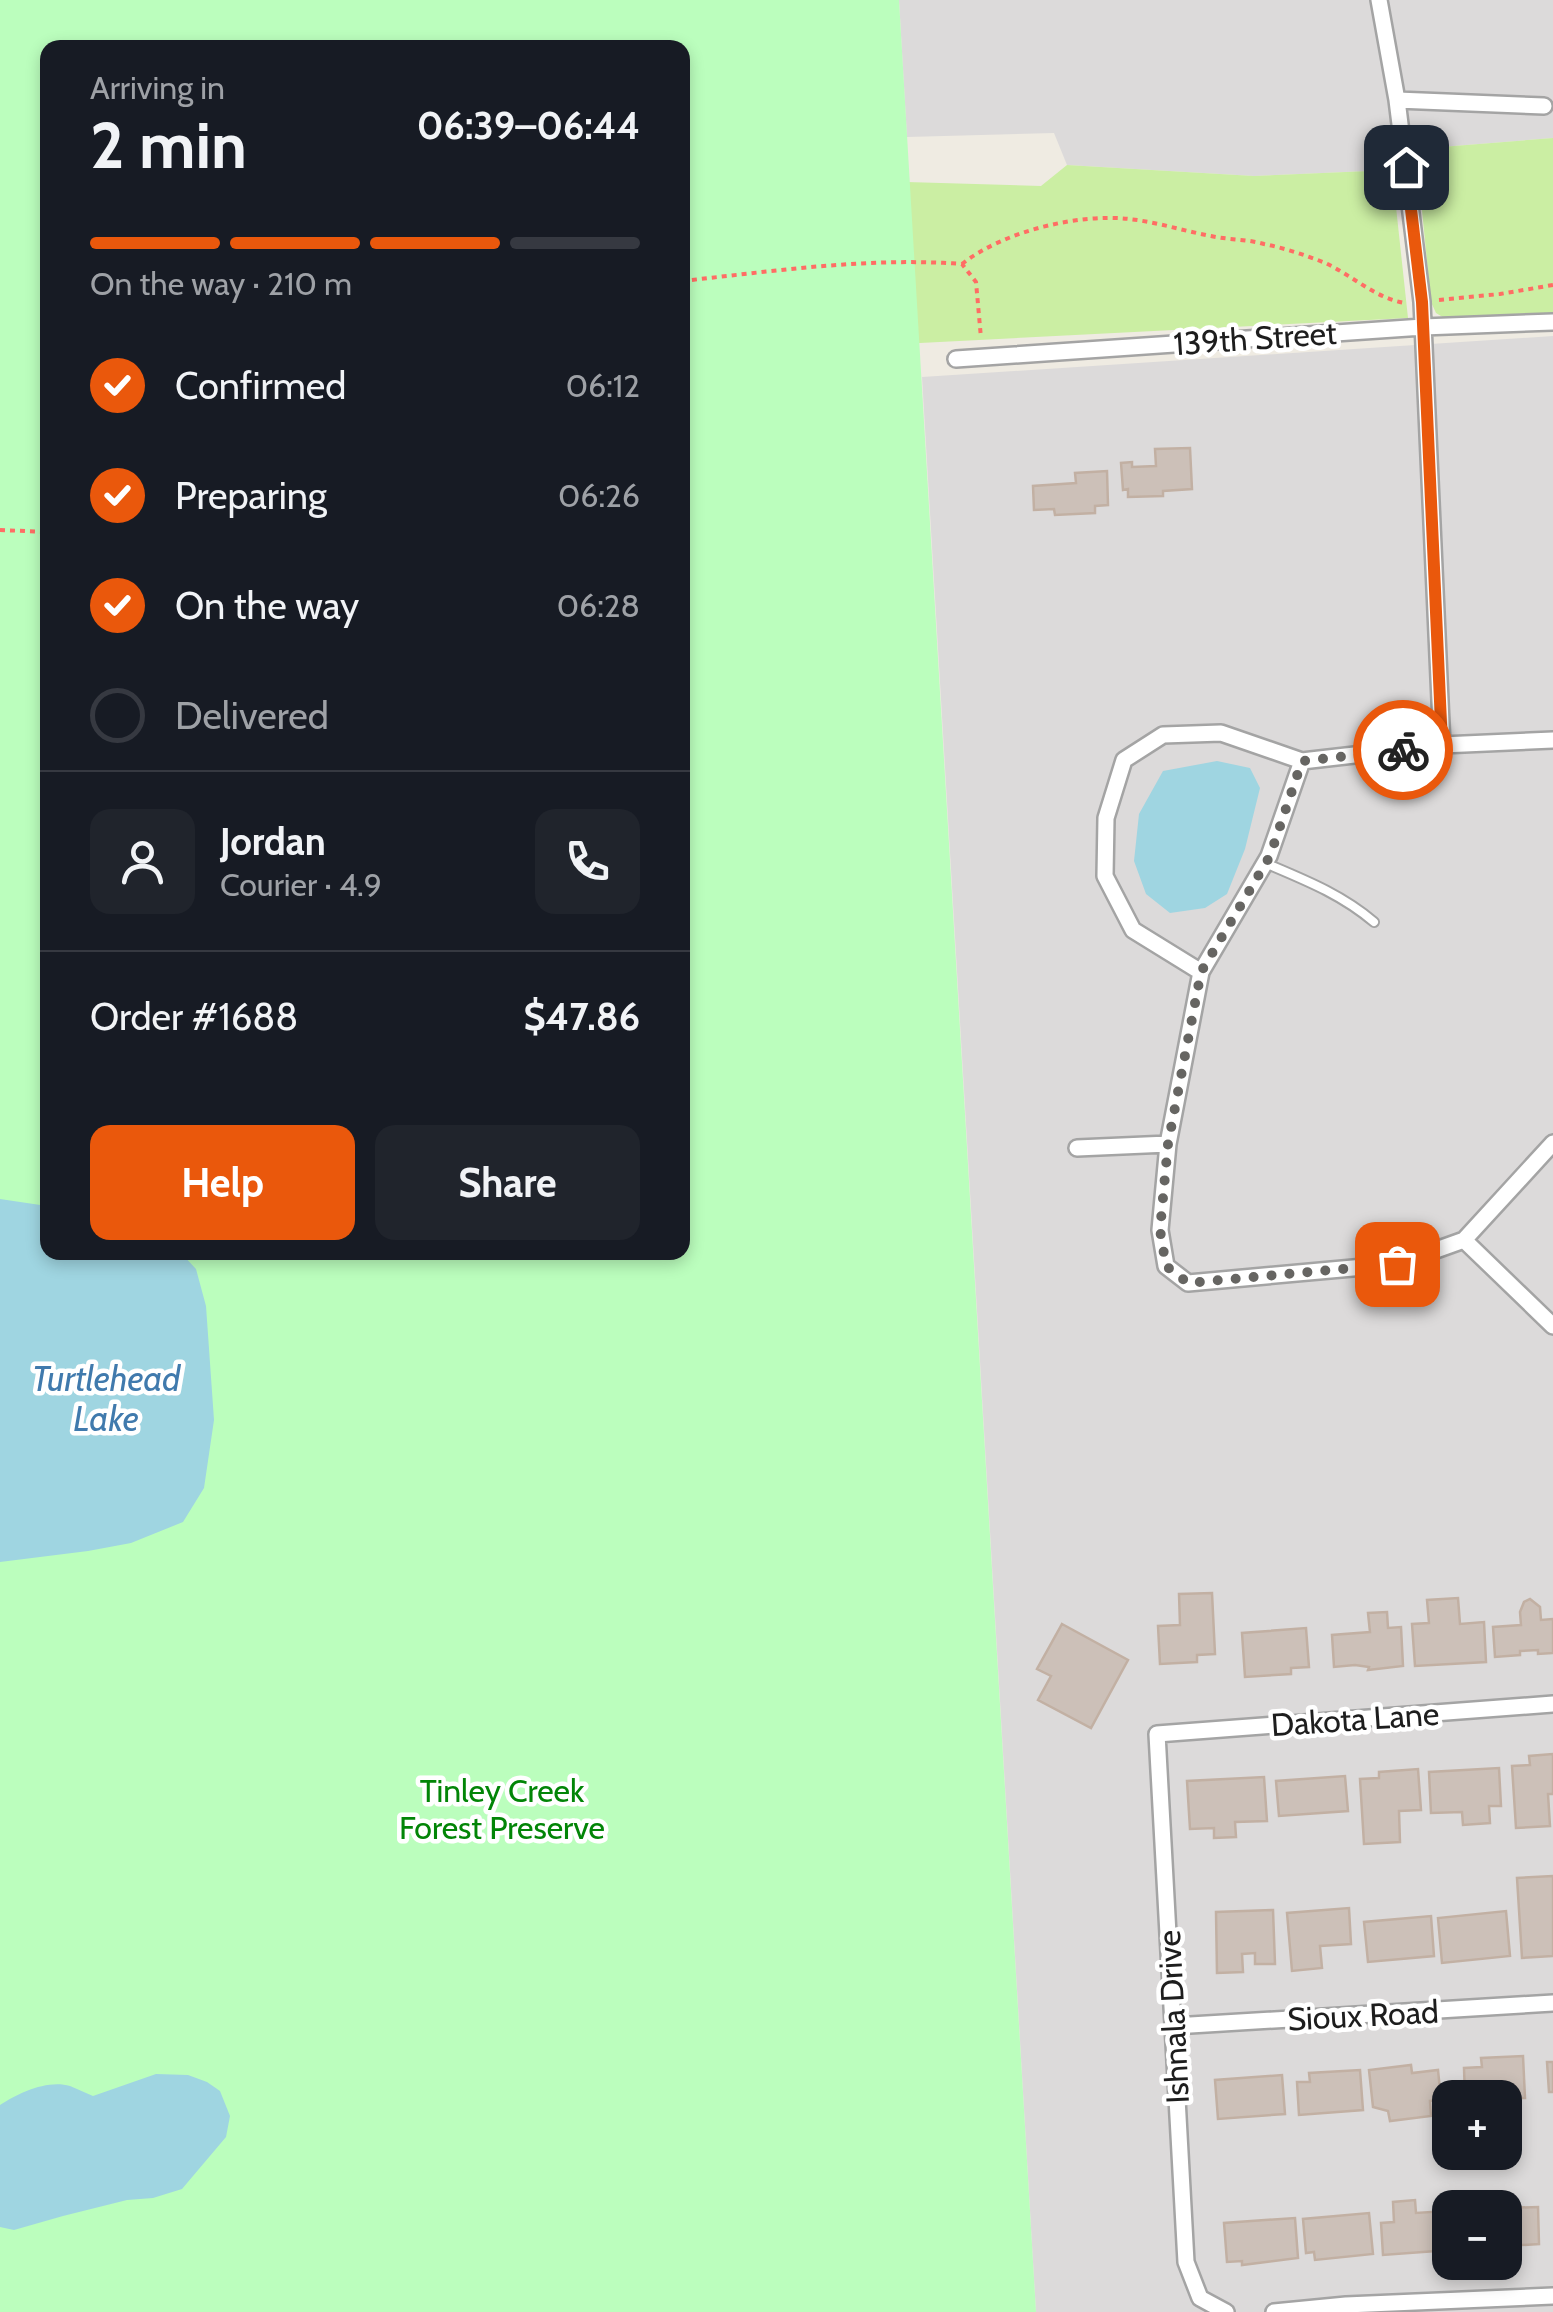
<!DOCTYPE html>
<html lang="en">
<head>
<meta charset="utf-8">
<style>
  :root { --surface:#171b24; --page:#20242c; --text:#f1f3f6; --muted:#9ea1a6; --line:#363941; --accent:#ea580c }
  body { margin:0; font-family:Cabin,sans-serif; background:var(--page); color:var(--text); height:100vh; display:flex; flex-direction:column; font-size:38px; white-space:nowrap }
  * { box-sizing:border-box; margin:0 }
  p { font-size:32px; color:var(--muted) }
  .icon { flex:none; width:55px; height:55px; fill:none; stroke:currentColor; stroke-width:2; stroke-linecap:round; stroke-linejoin:round }
  .map { position:relative; flex:1; overflow:hidden }
  .drawer { position:absolute; left:40px; top:40px; width:650px; height:1220px; display:flex; flex-direction:column; background:var(--surface); border-radius:20px; box-shadow:0 5px 15px #0003 }
  .drawer>* { flex:none }
  .controls { position:absolute; left:1432px; top:2080px; display:grid; gap:20px }
  .controls a { display:grid; place-items:center; width:90px; height:90px; border-radius:20px; background:var(--surface); box-shadow:0 5px 15px #0003; font-size:50px }
  .pin { position:absolute; display:grid; place-items:center; width:85px; height:85px; color:#fff; margin:-42px; border-radius:20px; box-shadow:0 5px 15px #0006 }
  .courier { position:absolute; display:grid; place-items:center; width:100px; height:100px; margin:-50px; border:8px solid #ea580c; border-radius:50%; background:#fff; color:#222; box-shadow:0 2px 12px #0007 }
  .summary em { font-style:normal; font-weight:800 }
  .summary div { display:flex; flex-direction:column-reverse }
  .summary { display:flex; align-items:center; justify-content:space-between; height:170px; padding:0 50px }
  h1 { font-size:65px; font-weight:800; line-height:75px }
  .bar { display:grid; grid-template-columns:repeat(4,1fr); gap:15px 10px; align-content:center; height:120px; padding:0 50px }
  .bar i { height:12px; border-radius:8px; background:var(--line) }
  .bar .on { background:var(--accent) }
  .bar p { grid-column:span 4 }
  .line { display:flex; align-items:center; gap:25px; padding:0 50px; border-top:2px solid var(--line) }
  .line div { flex:1 }
  .round { display:grid; place-items:center; flex:none; width:105px; height:105px; border-radius:20px; background:var(--page) }
  ol { padding:0 50px; list-style:none }
  li { display:flex; align-items:center; gap:30px; height:110px }
  li p { margin-inline-start:auto }
  li .icon { padding:10px; border-radius:50%; background:var(--accent); color:#fff; stroke-width:4 }
  li:last-child { color:var(--muted) }
  li i { width:55px; height:55px; border:5px solid var(--line); border-radius:50% }
  .cta { display:flex; gap:20px; margin-top:auto; padding:20px 50px }
  .cta a { flex:1; height:115px; border-radius:20px; background:var(--accent); color:#fff; font-size:40px; font-weight:800; line-height:115px; text-align:center }
  .cta a+a { background:var(--page); color:var(--text) }
  .map>svg:first-child { display:block }
  .residential { fill:#dcdada; fill-rule:evenodd }
  .grass { fill:#cbeea3 }
  .park { fill:#bbfebd; fill-rule:evenodd }
  .water { fill:#9fd5e1 }
  .building { fill:#ccc0b8; stroke:#c2b0a3; stroke-width:2.5 }
  .lines { fill:none; stroke-linecap:round; stroke-linejoin:round }
  .service-casing { stroke:#a4a4a4; stroke-width:12 }
  .minor-casing { stroke:#a4a4a4; stroke-width:20 }
  .path { stroke:#ff6d64; stroke-width:4; stroke-dasharray:5 5; stroke-linecap:butt }
  .service { stroke:#fff; stroke-width:8 }
  .minor { stroke:#fff; stroke-width:15 }
  .done { stroke:#666562; stroke-width:10; stroke-dasharray:0 18 }
  .route { stroke:#ea580c; stroke-width:12 }
  .labels { text-anchor:middle; dominant-baseline:central; stroke-width:9; stroke-linejoin:round; paint-order:stroke }
  .street-label { font-size:32px; fill:#1d1d1d; stroke:#fff }
  .park-label { font-size:32px; fill:#028507; stroke:#fff }
  .water-label { font-size:35px; font-style:italic; fill:#407aad; stroke:#fff }
</style>
</head>
<body>
<div class="map">
<svg width="1553" height="2312" viewBox="0 0 1553 2312">
  <rect width="100%" height="100%" fill="#efebe2"/>
  <path class="residential" d="M899,0h654v138l-137,11 -24,21 -138,6 -187,-11 -13,-32 -147,4z
    M1553,336v1976h-517l-114,-1935zM1450,2098h55v54h-55zM1450,2208h55v54h-55z"/>
  <path class="grass" d="M1553,138v175l-107,6 -10,-6 -5,-11 -15,-153z
    M682,165l122,14 237,7 26,-21 187,11 138,-6 16,148 -488,25 -237,16z"/>
  <path class="park" d="M0,0h899l137,2312h-1036zM48,48h634v1204h-634z"/>
  <path class="water" d="M1217,761l33,7 10,20 -15,61 -18,45 -22,14 -35,5 -24,-19 -12,-33 5,-47 24,-43z
    M0,1199l47,7 1,46 133,1 15,16 10,37 8,114 -10,68 -21,34 -52,21 -43,8 -88,11z
    M156,2074l32,1 19,7 13,9 10,25 -4,21 -44,52 -29,9 -26,2 -64,16 -49,14 -14,-3v-122c18,-12 48,-26 70,-19 8,3 15,7 23,10z"/>
  <path class="building" d="M1190,448l2,41 -29,2v5l-35,1v-8l-5,1 -2,-27 11,-1v5l24,-1 -1,-17z
    M1107,471l1,34 -13,1v7l-40,2 -1,-6 -20,1 -1,-24 43,-3 -1,-10z
    M1212,1593l3,61 -18,1v7l-37,2 -2,-38 22,-1 -1,-31z
    M1458,1598l2,26 24,-2 2,40 -71,4 -3,-42 17,-1 -2,-23z
    M1530,1599l10,8 1,13 12,-1v34l-15,1v-4l-18,1v4l-25,2 -2,-30 28,-2 -1,-13 4,-10z
    M1387,1612l1,16 13,-1 2,39 -35,4 1,-3 -14,-2 -21,2 -2,-32 38,-3 -2,-19z
    M1062,1624l66,36 -37,68 -53,-28 13,-24 -14,-7z
    M1306,1628l3,39 -18,1v6l-46,3 -3,-44z
    M1553,1754v40h-5l2,32 -34,2 -4,-62 18,-1 -1,-9z
    M1499,1768l2,38h-12l1,17 -27,2 -1,-13 -31,1 -2,-41z
    M1418,1769l3,41 -22,1 1,31 -36,2 -4,-65 19,-1v-6z
    M1345,1776l3,35 -69,5 -3,-35z
    M1264,1777l3,44 -32,1 1,15 -22,1v-10l-24,1 -3,-48z
    M1553,1876v80l-31,2 -5,-80z
    M1349,1908l2,36 -31,2 2,22 -30,3 -5,-58z
    M1273,1910l2,54h-20v-11l-13,1 1,18 -26,1 -1,-61z
    M1506,1911l4,45 -68,7 -4,-45z
    M1431,1916l3,40 -66,6 -4,-40z
    M1523,2056l2,42h-60l-1,-30 18,-1 -1,-9z
    M1547,2062h6v30h-4z
    M1411,2065l1,8 26,-3 3,30 -11,1 1,15 -41,5 -2,-10 -15,-4 -4,-37z
    M1360,2070l3,40 -64,5 -2,-33h13l-1,-9z
    M1282,2075l3,39 -67,5 -3,-39z
    M1415,2200l1,13 30,-2 3,39 -66,5 -2,-32 13,-1 -1,-20z
    M1538,2207l1,37 -34,2v-38z
    M1369,2213l4,41 -58,6 -1,-8 -8,1 -3,-34z
    M1295,2218l3,40 -56,7v-4l-15,1 -3,-39z"/>
  <g class="lines">
    <g class="service-casing">
      <path id="service" d="M1265,863c40,17 76,31 109,59"/>
    </g>
    <g class="minor-casing">
      <path id="minor" d="M1379,0l18,100 25,202 20,443
        M1397,100l147,6
        M956,359l467,-32 130,-5
        M1553,740l-111,5 -140,16 -81,-28 -58,2 -39,25 -18,58 -1,58 28,54 68,42 -33,172 -8,86 6,36 22,17 209,-19 67,-24 89,-97
        M1201,972l68,-116 33,-95
        M1077,1148l91,-4
        M1464,1240l89,86
        M1174,2026l379,-23
        M1226,2312l-26,-14 -14,-36 -29,-528 396,-30
        M1274,2312l72,-7 207,-9"/>
    </g>
    <path class="path" d="M962,264c40,-32 116,-51 167,-45 28,3 55,12 82,17 18,4 36,3 53,8 20,4 41,11 59,18 28,12 51,36 82,41
      M682,281c93,-10 187,-24 280,-17l14,18 5,56
      M1439,300l61,-6 53,-9
      M0,530l48,2"/>
    <use href="#service" class="service"/>
    <use href="#minor" class="minor"/>
  </g>
  <g class="lines">
    <path class="done" d="M1397,1264l-209,19 -22,-17 -6,-36 8,-86 33,-172 69,-116 32,-95 101,-11"/>
    <path class="route" d="M1403,750l39,-5 -20,-443 -16,-135"/>
  </g>
  <g class="labels">
    <g class="street-label">
      <text transform="translate(1255 338) rotate(-4)">139th Street</text>
      <text transform="translate(1355 1719) rotate(-4)">Dakota Lane</text>
      <text transform="translate(1363 2015) rotate(-3)">Sioux Road</text>
      <text transform="translate(1173 2017) rotate(-93)">Ishnala Drive</text>
    </g>
    <g class="park-label">
      <text x="502" y="1790">Tinley Creek<tspan x="502" dy="37">Forest Preserve</tspan></text>
    </g>
    <g class="water-label">
      <text x="106" y="1378">Turtlehead<tspan x="106" dy="40">Lake</tspan></text>
    </g>
  </g>
</svg>
<div class="controls">
<a>+</a>
<a>−</a>
</div>
<div class="pin" style="left:1397px;top:1264px;background:#ea580c"><svg class="icon" aria-label="bag" viewBox="0 0 24 24"><path d="M5 8h14l-1 12H6zM9 8a3 3 0 0 1 6 0"/></svg></div>
<div class="pin" style="left:1406px;top:167px;background:#1f2937"><svg class="icon" aria-label="home" viewBox="0 0 24 24"><path d="M3 11l9-7 9 7M6 9v11h12V9"/></svg></div>
<div class="courier" style="left:1403px;top:750px"><svg class="icon" aria-label="bike" viewBox="0 0 24 24"><circle cx="6" cy="16" r="4"/><circle cx="18" cy="16" r="4"/><path d="M6 16l4-8h5l3 8M10 8l3 8H6M13 5h3"/></svg></div>
<section class="drawer">
<div class="summary"><div><h1>2 min</h1><p>Arriving in</p></div><em>06:39–06:44</em></div>
<div class="bar"><i class="on"></i><i class="on"></i><i class="on"></i><i></i><p>On the way · 210 m</p></div>
<ol>
<li><svg class="icon" aria-label="check" viewBox="0 0 24 24"><path d="M5 12l5 5 9-10"/></svg>Confirmed<p>06:12</p></li>
<li><svg class="icon" aria-label="check" viewBox="0 0 24 24"><path d="M5 12l5 5 9-10"/></svg>Preparing<p>06:26</p></li>
<li><svg class="icon" aria-label="check" viewBox="0 0 24 24"><path d="M5 12l5 5 9-10"/></svg>On the way<p>06:28</p></li>
<li><i></i>Delivered</li>
</ol>
<div class="line" style="height:180px"><a class="round"><svg class="icon" aria-label="person" viewBox="0 0 24 24"><circle cx="12" cy="8" r="4"/><path d="M4 21q1-7 8-7t8 7"/></svg></a><div><b>Jordan</b><p>Courier · 4.9</p></div><a class="round"><svg class="icon" aria-label="phone" viewBox="0 0 24 24"><path d="M5 4h4l2 5-3 2q2 4 5 5l2-3 5 2v4C11 20 4 13 5 4z"/></svg></a></div>
<div class="line" style="height:130px"><div>Order #1688</div><b>$47.86</b></div>
<div class="cta"><a>Help</a><a>Share</a></div>
</section>
</div>
</body>
</html>
